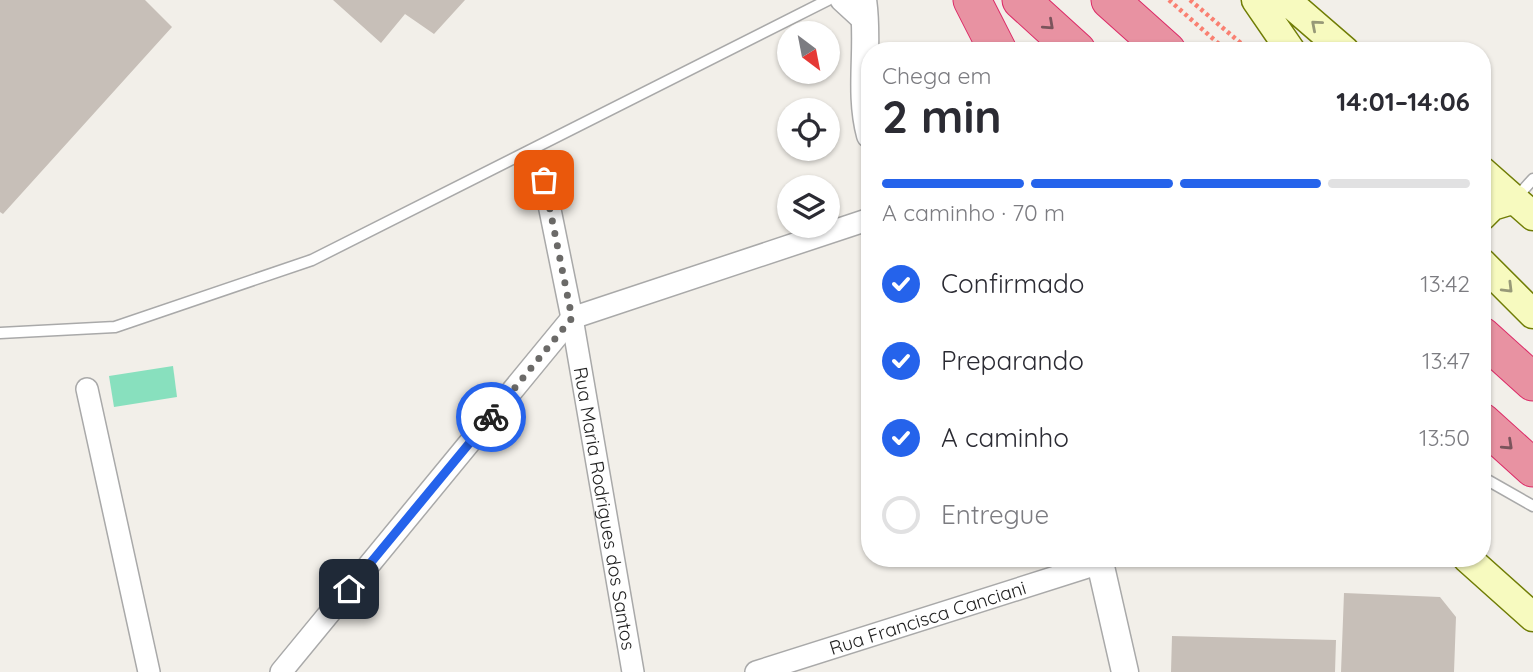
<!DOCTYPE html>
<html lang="pt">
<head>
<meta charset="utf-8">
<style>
  :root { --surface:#fff; --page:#f2f2f3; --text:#2b2b33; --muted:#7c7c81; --line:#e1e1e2; --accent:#2563eb }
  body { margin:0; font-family:Quicksand,sans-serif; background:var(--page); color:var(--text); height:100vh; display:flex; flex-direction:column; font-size:26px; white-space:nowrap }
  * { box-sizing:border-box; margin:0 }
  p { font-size:23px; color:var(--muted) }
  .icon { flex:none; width:38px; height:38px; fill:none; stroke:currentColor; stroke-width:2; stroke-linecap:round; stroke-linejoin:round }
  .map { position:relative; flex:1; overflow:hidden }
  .side { position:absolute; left:861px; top:42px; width:630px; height:525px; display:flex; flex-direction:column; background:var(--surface); border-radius:28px; box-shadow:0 2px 5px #0004 }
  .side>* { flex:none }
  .needle { width:46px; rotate:148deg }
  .buttons { position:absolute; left:777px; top:21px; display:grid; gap:14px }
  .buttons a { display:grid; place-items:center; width:63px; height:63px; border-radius:50%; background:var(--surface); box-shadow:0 2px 5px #0004; font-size:35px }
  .pin { position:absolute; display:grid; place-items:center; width:60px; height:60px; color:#fff; margin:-30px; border-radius:14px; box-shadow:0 4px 10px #0006 }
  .courier { position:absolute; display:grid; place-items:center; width:70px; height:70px; margin:-35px; border:5px solid #2563eb; border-radius:50%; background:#fff; color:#222; box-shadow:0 2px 9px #0007 }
  .headline em { font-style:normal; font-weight:800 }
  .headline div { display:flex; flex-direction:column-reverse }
  .headline { display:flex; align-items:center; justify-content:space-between; height:119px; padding:0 21px }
  h1 { font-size:46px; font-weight:800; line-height:52px }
  .bar { display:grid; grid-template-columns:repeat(4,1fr); gap:10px 7px; align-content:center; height:84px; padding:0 21px }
  .bar i { height:9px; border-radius:5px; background:var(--line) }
  .bar .selected { background:var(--accent) }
  .bar p { grid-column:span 4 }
  ol { padding:0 21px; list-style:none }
  li { display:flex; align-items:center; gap:21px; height:77px }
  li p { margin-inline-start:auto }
  li .icon { padding:7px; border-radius:50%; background:var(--accent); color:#fff; stroke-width:4 }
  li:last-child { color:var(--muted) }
  li i { width:38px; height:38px; border:4px solid var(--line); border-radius:50% }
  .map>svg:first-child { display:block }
  .pitch { fill:#88e0be }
  .building { fill:#c7bfb8 }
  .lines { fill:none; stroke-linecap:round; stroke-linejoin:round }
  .service-casing { stroke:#a9a9a9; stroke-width:13 }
  .minor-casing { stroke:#a9a9a9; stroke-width:24 }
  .tertiary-casing { stroke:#a9a9a9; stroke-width:29 }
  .secondary-casing { stroke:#707d05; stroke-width:31 }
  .motorway-casing { stroke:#dc2a67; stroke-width:39 }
  .path { stroke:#fa8072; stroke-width:4.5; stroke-dasharray:3.5 3.5; stroke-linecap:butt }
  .service { stroke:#fff; stroke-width:10 }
  .minor { stroke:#fff; stroke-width:21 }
  .tertiary { stroke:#fff; stroke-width:26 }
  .secondary { stroke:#f7fabf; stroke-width:28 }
  .motorway { stroke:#e892a2; stroke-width:37 }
  .oneway { stroke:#7b545c }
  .oneway2 { stroke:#979978 }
  .done { stroke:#6b6a68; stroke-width:7; stroke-dasharray:0 12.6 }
  .route { stroke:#2563eb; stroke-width:9 }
  .labels { text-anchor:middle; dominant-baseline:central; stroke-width:6; stroke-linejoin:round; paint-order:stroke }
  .street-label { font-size:19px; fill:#222; stroke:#fff }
</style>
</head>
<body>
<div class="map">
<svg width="1533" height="672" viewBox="0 0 1533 672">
  <rect width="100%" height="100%" fill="#f2efe9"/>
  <path class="pitch" d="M173,366l4,31 -63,10 -5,-31z"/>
  <path class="building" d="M0,0h145l27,27 -169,187 -3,-2z
    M333,0h132l-31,34 -29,-20 -24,29z
    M1344,593l96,4 16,20 -2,55h-113z
    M1172,636l164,4 -1,32h-164z"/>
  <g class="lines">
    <g class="service-casing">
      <path id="service" d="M1516,198l17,-19
        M0,333l115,-6 197,-67 516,-260
        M1482,477l51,29"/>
    </g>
    <g class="minor-casing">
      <g id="minor">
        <path d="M841,0l25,23"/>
        <path id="s1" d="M544,180l28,138 61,354"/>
        <path d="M87,389l62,283"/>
        <path d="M281,672l291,-354 298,-99"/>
        <path id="s2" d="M756,672l344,-109"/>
      </g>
    </g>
    <g class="tertiary-casing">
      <path id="tertiary" d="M863,0c7,45 -5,91 7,135
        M1099,558l26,114"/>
    </g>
    <g class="secondary-casing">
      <path id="secondary" d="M1256,0l35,51
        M1286,0l59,51
        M1482,171l51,45
        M1482,216l10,-10 23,-7
        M1482,263l51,51
        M1467,558l66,59"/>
    </g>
    <g class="motorway-casing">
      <path id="motorway" d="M972,0l26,51
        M1021,0l56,51
        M1110,0l57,51
        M1482,336l51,46
        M1482,422l51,46"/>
    </g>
    <path class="path" d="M1169,0l58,51
      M1190,0l60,51"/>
    <use href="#service" class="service"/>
    <use href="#minor" class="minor"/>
    <use href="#tertiary" class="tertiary"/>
    <use href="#secondary" class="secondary"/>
    <use href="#motorway" class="motorway"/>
  </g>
  <defs><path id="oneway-chevron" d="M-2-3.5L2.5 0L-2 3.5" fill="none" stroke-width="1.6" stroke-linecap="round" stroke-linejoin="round" transform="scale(1.75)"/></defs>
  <g class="oneway">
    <use href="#oneway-chevron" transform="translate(1049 25) rotate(42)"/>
    <use href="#oneway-chevron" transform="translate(1508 445) rotate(43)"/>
  </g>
  <g class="oneway2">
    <use href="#oneway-chevron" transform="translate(1316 25) rotate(-139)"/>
    <use href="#oneway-chevron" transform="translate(1508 288) rotate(45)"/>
  </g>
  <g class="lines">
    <path class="done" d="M491,417l81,-99 -28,-138"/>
    <path class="route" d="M349,589l142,-172"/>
  </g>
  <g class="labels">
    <g class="street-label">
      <text stroke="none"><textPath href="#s1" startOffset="334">Rua Maria Rodrigues dos Santos</textPath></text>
      <text stroke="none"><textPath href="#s2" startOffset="180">Rua Francisca Canciani</textPath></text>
    </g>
  </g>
</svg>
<div class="buttons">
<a><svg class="needle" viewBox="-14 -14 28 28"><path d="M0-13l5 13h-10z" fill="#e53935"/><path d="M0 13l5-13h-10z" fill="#7c7c81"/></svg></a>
<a><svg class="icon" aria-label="locate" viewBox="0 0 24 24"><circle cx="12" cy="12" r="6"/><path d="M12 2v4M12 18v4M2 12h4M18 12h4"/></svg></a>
<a><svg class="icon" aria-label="layers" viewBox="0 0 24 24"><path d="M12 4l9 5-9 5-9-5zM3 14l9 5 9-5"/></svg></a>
</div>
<div class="pin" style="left:544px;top:180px;background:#ea580c"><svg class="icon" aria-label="bag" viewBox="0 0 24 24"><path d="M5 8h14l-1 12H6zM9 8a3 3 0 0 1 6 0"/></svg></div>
<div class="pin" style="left:349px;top:589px;background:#1f2937"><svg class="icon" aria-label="home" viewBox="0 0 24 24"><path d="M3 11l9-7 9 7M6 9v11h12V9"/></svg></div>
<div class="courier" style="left:491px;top:417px"><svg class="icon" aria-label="bike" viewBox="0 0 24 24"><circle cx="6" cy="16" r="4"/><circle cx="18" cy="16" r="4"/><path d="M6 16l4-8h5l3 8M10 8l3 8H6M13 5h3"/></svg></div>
<section class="side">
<div class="headline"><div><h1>2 min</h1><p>Chega em</p></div><em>14:01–14:06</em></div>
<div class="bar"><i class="selected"></i><i class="selected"></i><i class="selected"></i><i></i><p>A caminho · 70 m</p></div>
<ol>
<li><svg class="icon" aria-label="check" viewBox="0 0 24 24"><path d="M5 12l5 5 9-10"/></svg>Confirmado<p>13:42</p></li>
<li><svg class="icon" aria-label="check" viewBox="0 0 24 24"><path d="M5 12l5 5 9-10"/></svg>Preparando<p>13:47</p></li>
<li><svg class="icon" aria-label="check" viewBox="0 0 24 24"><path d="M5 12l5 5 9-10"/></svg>A caminho<p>13:50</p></li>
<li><i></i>Entregue</li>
</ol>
</section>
</div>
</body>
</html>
